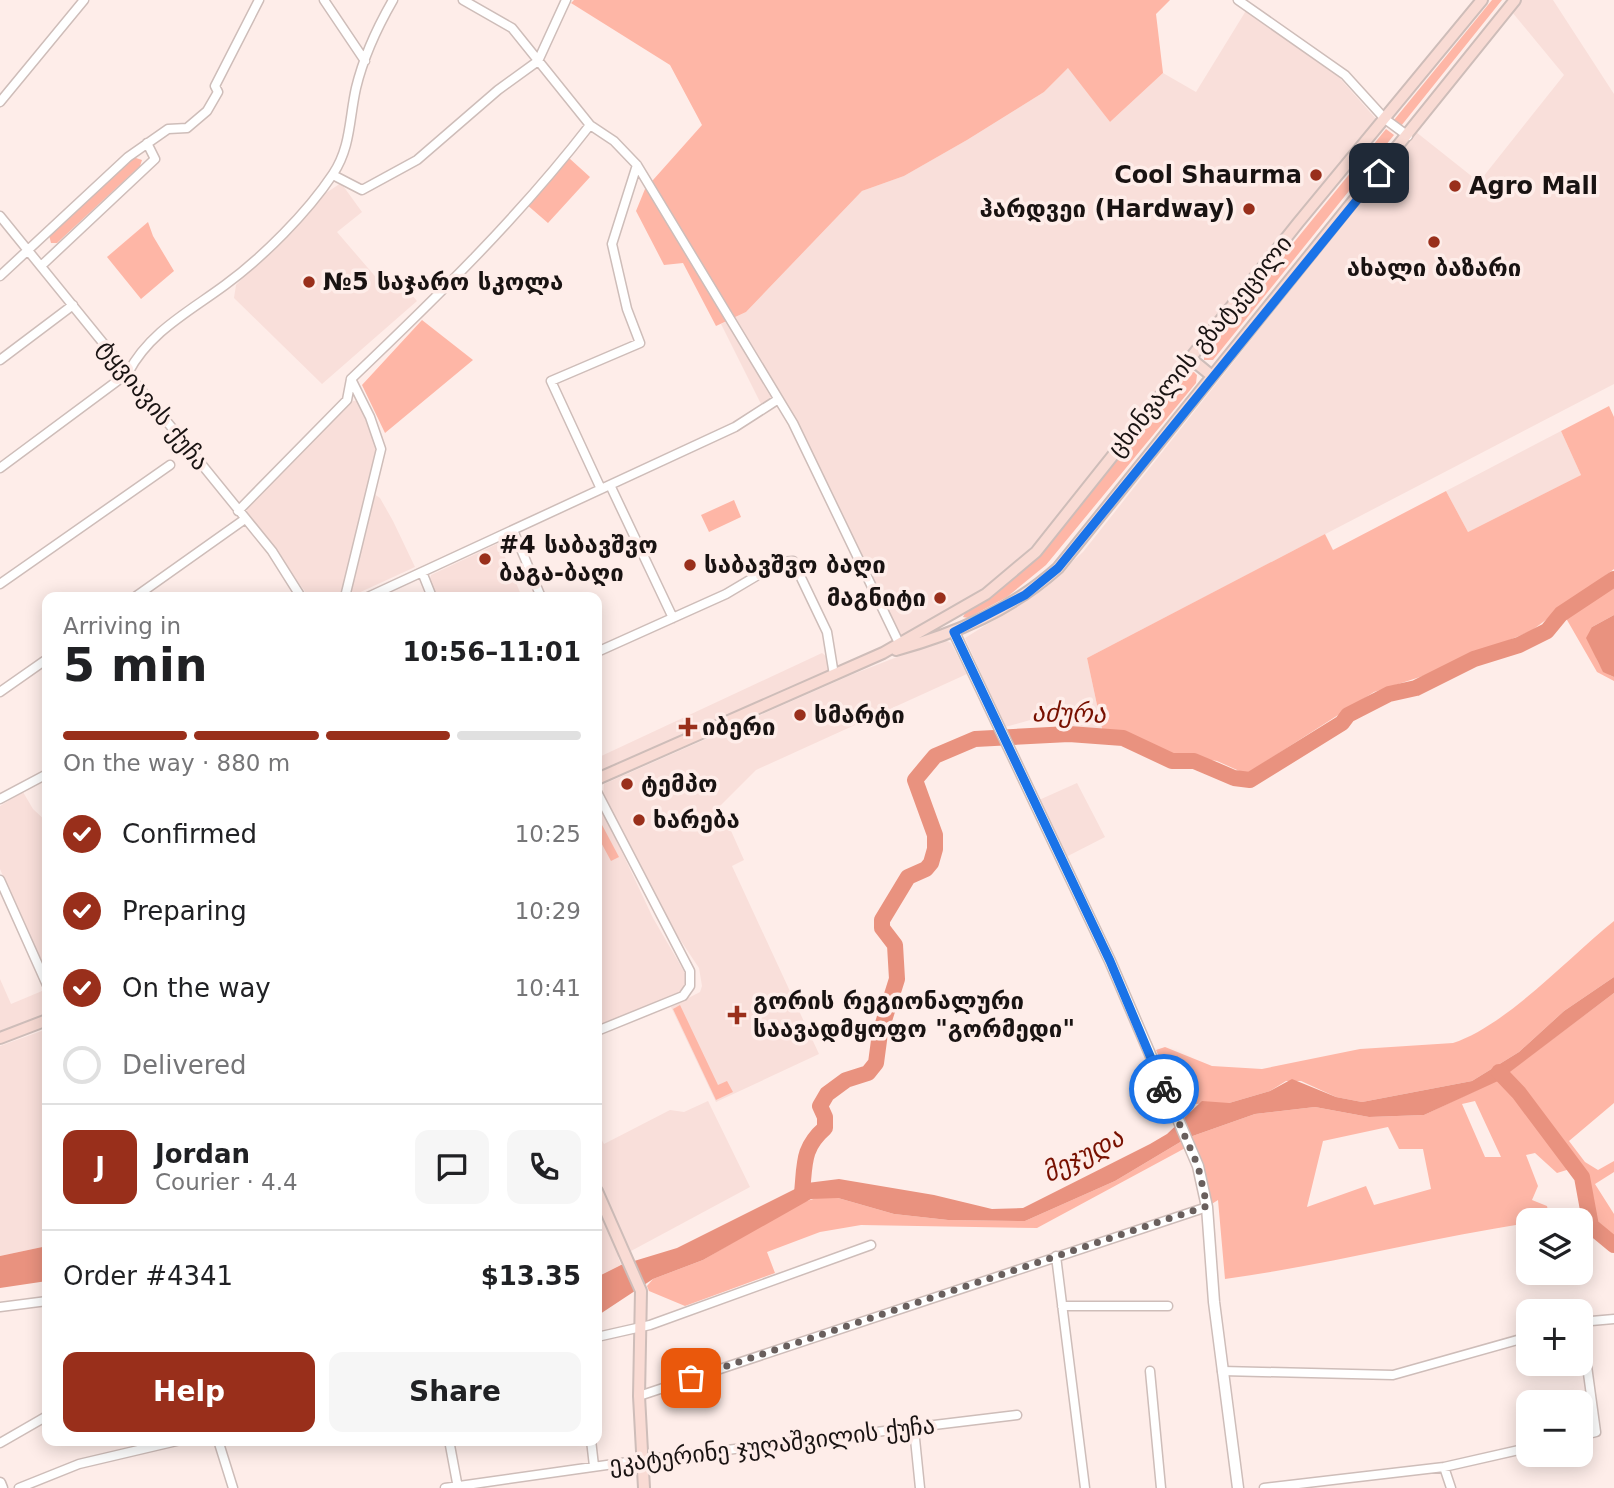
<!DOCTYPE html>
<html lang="en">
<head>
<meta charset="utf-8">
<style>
  :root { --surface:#fff; --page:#f6f6f6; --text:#202124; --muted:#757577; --line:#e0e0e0; --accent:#992f1b }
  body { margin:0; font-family:"DejaVu Sans","Noto Sans Georgian",sans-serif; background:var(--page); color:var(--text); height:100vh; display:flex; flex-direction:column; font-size:26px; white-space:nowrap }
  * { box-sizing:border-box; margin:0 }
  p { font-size:23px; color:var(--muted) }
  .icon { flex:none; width:38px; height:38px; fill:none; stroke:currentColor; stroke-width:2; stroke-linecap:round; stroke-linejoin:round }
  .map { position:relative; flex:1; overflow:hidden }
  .sheet { position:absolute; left:42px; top:592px; width:560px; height:854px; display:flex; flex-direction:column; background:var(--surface); border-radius:14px; box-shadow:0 4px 18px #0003 }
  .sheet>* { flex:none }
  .buttons { position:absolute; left:1516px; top:1208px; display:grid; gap:14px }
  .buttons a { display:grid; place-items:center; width:77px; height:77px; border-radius:14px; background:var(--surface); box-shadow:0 4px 18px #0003; font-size:35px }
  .pin { position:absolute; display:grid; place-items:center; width:60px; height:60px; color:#fff; margin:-30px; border-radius:14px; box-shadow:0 4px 10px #0006 }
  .courier { position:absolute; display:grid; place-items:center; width:70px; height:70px; margin:-35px; border:5px solid #1a73e8; border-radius:50%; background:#fff; color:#222; box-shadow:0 2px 9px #0007 }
  .summary em { font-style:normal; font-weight:800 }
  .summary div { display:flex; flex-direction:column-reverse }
  .summary { display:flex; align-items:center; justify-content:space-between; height:119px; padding:0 21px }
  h1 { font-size:46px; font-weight:800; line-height:52px }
  .bar { display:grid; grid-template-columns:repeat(4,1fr); gap:10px 7px; align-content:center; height:84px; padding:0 21px }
  .bar i { height:9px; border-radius:5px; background:var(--line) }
  .bar .active { background:var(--accent) }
  .bar p { grid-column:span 4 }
  .line { display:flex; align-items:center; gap:18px; padding:0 21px; border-top:2px solid var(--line) }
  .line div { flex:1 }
  .round { display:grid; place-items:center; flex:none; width:74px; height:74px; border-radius:14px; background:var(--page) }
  ol { padding:0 21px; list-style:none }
  li { display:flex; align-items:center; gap:21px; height:77px }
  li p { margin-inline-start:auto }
  li .icon { padding:7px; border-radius:50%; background:var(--accent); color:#fff; stroke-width:4 }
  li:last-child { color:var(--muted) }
  li i { width:38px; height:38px; border:4px solid var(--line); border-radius:50% }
  .button { display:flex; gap:14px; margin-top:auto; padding:14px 21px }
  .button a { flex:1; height:80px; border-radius:14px; background:var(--accent); color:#fff; font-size:28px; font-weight:800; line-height:80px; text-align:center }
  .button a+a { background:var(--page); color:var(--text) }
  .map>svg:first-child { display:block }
  .built { fill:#f9dfda }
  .green { fill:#feb6a6; fill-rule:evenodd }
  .water { fill:#e9927f }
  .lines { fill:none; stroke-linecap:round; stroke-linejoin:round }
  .river { stroke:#e9927f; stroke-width:16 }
  .minor-casing { stroke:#cebdb9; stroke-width:11 }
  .tertiary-casing { stroke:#cebdb9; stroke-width:13 }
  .secondary-casing { stroke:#cebdb9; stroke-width:14 }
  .minor { stroke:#fff; stroke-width:8 }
  .tertiary { stroke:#fff; stroke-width:10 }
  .secondary { stroke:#f9dbd4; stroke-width:10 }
  .done { stroke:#695f5d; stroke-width:7; stroke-dasharray:0 12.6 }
  .route { stroke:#1a73e8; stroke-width:9 }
  .poi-dot { fill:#992f1b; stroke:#feede9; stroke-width:2.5 }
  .labels { text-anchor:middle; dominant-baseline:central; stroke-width:7; stroke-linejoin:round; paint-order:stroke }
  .poi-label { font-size:24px; font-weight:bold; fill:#191312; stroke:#feede9; text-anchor:start }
  .street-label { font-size:24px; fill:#191312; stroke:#feede9 }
  .water-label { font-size:26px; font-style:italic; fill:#781000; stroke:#feede9 }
</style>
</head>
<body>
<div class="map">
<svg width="1614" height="1488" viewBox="0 0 1614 1488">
  <rect width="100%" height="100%" fill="#feede9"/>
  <path class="built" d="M1521,0h32l61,94v290l-527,274 16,75 -69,-14 -29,8 -40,-89 72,-45 46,-41 333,-420 63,50 85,-107 -52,-63z
    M1247,9l90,66 40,45 -335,415 -37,39 -102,64 -6,-5 -104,-215 -19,-16 -11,6 -42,-84 25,-12 116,-121 42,-15 63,-36 77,-48 25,-25 41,55 53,-49 33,19z
    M341,183l21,29 -25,20 49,57 12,-10 19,22 -95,83 -88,-86 2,-13 90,-92z
    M353,401h4l20,45 -33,150 -35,1 -62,-84v-5z
    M1561,431l20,44 -113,57 -22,-41z
    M374,494l6,4 13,23 22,46 -61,28 -3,-6z
    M499,543l23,54h-86l-7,-16 2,-6z
    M943,639l8,4 16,31 -211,96 -36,36 24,54 -12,6 87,188 -103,48 -45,-95 29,-15 2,-6 -3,-18 -44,-66 -52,-108 1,-10 247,-109z
    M822,653l4,3 5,15 -234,106v-19z
    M1077,783l28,54 -39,20 -27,-57z
    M23,792l10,17 14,13v157l-47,-110v-63z
    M597,799l56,119 32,55 1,11 -6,9 -83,36z
    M0,979l11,25 31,-13 5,23 -47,17z
    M47,1029v217l-47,10v-210z
    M708,1101l42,86 -119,64 -34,-71v-49l7,13 66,-34 14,2z
    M597,1204l25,49 -4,4 3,8 -24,12z"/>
  <path class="green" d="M574,0h596l-14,14 7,59 -53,49 -42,-54 -24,24 -77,48 -63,36 -42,15 -116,121 -30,14 -33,-63 -19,2 -28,-54 9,-22 57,-64 -32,-60 -99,-62z
    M1492,0h10l-101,126 -7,-6z
    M1386,129l8,6 -181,225h-9v-7z
    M133,157l9,3 -2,6 -83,77h-6l-2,-8z
    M569,158l21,19 -42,46 -22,-19z
    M148,222l5,14 21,35 -33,28 -34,-42z
    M422,320l51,40 -88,73 -23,-48z
    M1194,372l3,3 -1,8 -150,182 -39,32 -39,21 -5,-1 2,-4 37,-24 35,-30 150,-185z
    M1609,406l5,11v152l-83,62 -105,44 -52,17 -128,82 -29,-13 -44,-7 -48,-20 -22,-1 -16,-75 238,-124 8,16 113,-59 22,41 113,-57 -20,-44z
    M734,500l7,17 -32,15 -8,-17z
    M1614,579v36l-22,12c2,20 1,41 22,50v4l-17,-9 -34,-59z
    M601,823l18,34 -8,4 -14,-26v-10z
    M1614,921v56l-50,34 -45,41 -47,29 -110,21 -26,-5 -35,-16h-15l-16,10 -41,12 -35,1 -9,10 -29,-64 9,-3 47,19 50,3 98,-20 93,-6c53,-17 116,-86 161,-122z
    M1614,993v110l-45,38 16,21 13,8 16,-9v11l-19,12 19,30v31l-23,-19 -15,-50 -6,-7 -13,4 -22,-20 -9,2 12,31 -6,14 15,6 3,14h-22v3c-102,16 -201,42 -303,56l-7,-79 -11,7 -18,-61 -152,82 -176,-3 -41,7 -53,20 8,21 -90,33 -36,-15 -2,-5 6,-7 50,-19 97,-57 20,-6 18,1 56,16 54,6 77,1 90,-40 72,-43 68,-24 60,-7 54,10 55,-2 74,-35zM1475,1101l26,56h-16l-23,-53zM1388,1127l11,22h24l8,40 -57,16 -8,-19 -59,21 16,-66z
    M680,1005l38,80 9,-4 6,11 -17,8 -43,-91z"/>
  <path class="water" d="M1614,615v62l-11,-5 -17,-34 6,-11z
    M1614,977v16l-116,88 -74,34 -55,2 -54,-10 -60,7 -68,24 -72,43 -90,40 -77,-1 -54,-6 -56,-16 -27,1 -108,61 -50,19 -56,37v-39l24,-12 56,-17 130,-65 32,-4 95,16 58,14 31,-1 127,-64 17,-10 35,-33 27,2 41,-12 22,-12 44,18 26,5 110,-21 47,-29 45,-41z
    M47,1246v35l-47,7v-32z"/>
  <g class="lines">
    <path class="river" d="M1499,1072l20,21 63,84 9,49 23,19
      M802,1193c3,-29 0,-45 23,-65v-11l-5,-11 7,-12 19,-14 22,-7 8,-10 4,-30 17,-54 -2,-34 -13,-17v-8l26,-43 18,-8 5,-6 4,-14v-14l-20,-55 20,-24 40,-17 94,-5 54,4 49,23h22l40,17 16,2 92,-57 6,-8 41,-21 27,-6 58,-29 45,-14 28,-14 14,-17 53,-35"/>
    <g class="minor-casing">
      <path id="minor" d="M324,0l41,61
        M463,0l49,28 78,97 24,16 23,24 156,258 106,220
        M1238,0l107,75 40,44 23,17
        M0,102l84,-102
        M333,175l29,15 55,-30 81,-70 40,-29 28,-61
        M0,216l272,335 29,46
        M41,266l114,-107 -8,-16
        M0,276l128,-119 40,-28 19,-1 20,-17 11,-19 -3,-6 44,-86
        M0,360l73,-55
        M351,379c84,-80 168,-162 239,-254
        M0,468l128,-95c21,-41 62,-62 97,-88 38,-28 82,-72 108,-111 18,-27 16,-55 23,-86 7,-29 22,-62 37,-88
        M610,485l63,133
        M601,489l-50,-108 89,-38 -13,-34 -15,-65 25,-79
        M238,511l109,-111 4,-21
        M513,530l28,67
        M422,572l10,25
        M0,584l170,-119
        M135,597l110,-78
        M345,597l36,-148 -11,-32 -19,-38
        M368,597l367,-170 42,-27
        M597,652l129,-58 54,-32 13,-1 34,71 7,43
        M0,692l47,-33
        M597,792l93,179v15l-7,10 -86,35
        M0,799l47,-25
        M0,880l47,105
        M1056,1256l29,232
        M1062,1306h106
        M0,1307l47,-6
        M1580,1322l34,-3
        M597,1337l53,-12 221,-80
        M1150,1371l11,117
        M1222,1371l171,4 135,-38
        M639,1396l568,-189
        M914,1429l6,59
        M1580,1436l16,-4 -15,-110
        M218,1440l15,48
        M449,1440l9,48
        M591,1440l3,26
        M0,1443l47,-27
        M1444,1467l7,21
        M19,1488l60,-24 102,-24
        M445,1488l190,-27 382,-46
        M1264,1488l180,-21 84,-19"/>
    </g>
    <g class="tertiary-casing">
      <path id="tertiary" d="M954,632l156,329 88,205 9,41 7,95 24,186
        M0,1483l2,5"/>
    </g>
    <g class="secondary-casing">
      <path id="secondary" d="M1190,358l22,18
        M896,650c61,-17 115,-40 162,-82l457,-568
        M597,779l286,-126 103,-59 50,-42 262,-329 184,-223
        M0,1038l47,-18
        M597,1191l44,100 -2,105 5,92"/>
    </g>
    <use href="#minor" class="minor"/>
    <use href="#tertiary" class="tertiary"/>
    <use href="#secondary" class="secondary"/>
  </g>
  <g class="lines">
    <path class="done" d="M691,1378l516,-172 -9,-40 -34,-77"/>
    <path class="route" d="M1164,1089l-54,-128 -156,-329 71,-37 33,-27 321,-395"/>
  </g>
  <g class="poi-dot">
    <circle cx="1316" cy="175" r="7"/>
    <circle cx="1455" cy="186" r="7"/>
    <circle cx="1249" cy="209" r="7"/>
    <circle cx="1434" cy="242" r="7"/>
    <circle cx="309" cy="282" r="7"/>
    <circle cx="485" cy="559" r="7"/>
    <circle cx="690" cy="565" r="7"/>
    <circle cx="940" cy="598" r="7"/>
    <circle cx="800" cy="715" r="7"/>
    <path d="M684.5 716.5h7v7h7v7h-7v7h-7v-7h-7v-7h7z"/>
    <circle cx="627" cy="784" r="7"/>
    <circle cx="639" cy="820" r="7"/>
    <path d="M733.5 1004.5h7v7h7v7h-7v7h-7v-7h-7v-7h7z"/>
  </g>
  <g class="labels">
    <g class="poi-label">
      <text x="1302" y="175" text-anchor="end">Cool Shaurma</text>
      <text x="1469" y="186">Agro Mall</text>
      <text x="1235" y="209" text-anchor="end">ჰარდვეი (Hardway)</text>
      <text x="1434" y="268" text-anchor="middle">ახალი ბაზარი</text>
      <text x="323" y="282">№5 საჯარო სკოლა</text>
      <text x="499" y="545">#4 საბავშვო<tspan x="499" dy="28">ბაგა-ბაღი</tspan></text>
      <text x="704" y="565">საბავშვო ბაღი</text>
      <text x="926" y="598" text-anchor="end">მაგნიტი</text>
      <text x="814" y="715">სმარტი</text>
      <text x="702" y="727">იბერი</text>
      <text x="641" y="784">ტემპო</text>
      <text x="653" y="820">ხარება</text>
      <text x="753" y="1001">გორის რეგიონალური<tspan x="753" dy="28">საავადმყოფო "გორმედი"</tspan></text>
    </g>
    <g class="street-label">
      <text transform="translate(1200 346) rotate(-51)">ცხინვალის გზატკეცილი</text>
      <text transform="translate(153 405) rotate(51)">ტყვიავის ქუჩა</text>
      <text transform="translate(772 1445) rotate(-7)">ეკატერინე ჯუღაშვილის ქუჩა</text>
    </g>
    <g class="water-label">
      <text transform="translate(1069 713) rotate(1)">აძურა</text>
      <text transform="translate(1083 1155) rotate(-27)">მეჯუდა</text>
    </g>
  </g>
</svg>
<div class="buttons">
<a><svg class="icon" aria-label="layers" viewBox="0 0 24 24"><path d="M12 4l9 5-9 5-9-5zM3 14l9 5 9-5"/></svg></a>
<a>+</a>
<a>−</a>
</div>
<div class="pin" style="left:691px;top:1378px;background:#ea580c"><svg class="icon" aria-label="bag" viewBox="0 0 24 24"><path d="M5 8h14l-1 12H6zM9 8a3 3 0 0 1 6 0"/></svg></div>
<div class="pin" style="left:1379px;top:173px;background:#1f2937"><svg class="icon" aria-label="home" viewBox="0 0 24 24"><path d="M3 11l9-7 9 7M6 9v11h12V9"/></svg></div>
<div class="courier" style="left:1164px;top:1089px"><svg class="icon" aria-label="bike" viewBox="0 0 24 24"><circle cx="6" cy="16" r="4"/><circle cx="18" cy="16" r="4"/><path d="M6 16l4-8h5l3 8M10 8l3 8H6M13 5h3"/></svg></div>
<section class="sheet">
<div class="summary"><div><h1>5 min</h1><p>Arriving in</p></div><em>10:56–11:01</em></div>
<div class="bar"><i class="active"></i><i class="active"></i><i class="active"></i><i></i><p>On the way · 880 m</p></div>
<ol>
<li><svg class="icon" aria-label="check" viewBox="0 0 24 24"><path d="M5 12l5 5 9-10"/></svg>Confirmed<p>10:25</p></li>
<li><svg class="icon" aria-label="check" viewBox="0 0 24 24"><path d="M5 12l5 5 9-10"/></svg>Preparing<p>10:29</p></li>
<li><svg class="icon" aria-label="check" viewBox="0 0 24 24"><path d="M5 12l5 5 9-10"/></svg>On the way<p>10:41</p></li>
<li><i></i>Delivered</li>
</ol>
<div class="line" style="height:126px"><b class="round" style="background:var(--accent);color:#fff">J</b><div><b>Jordan</b><p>Courier · 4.4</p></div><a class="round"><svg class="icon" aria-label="chat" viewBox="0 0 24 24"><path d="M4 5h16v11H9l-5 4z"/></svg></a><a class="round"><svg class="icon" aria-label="phone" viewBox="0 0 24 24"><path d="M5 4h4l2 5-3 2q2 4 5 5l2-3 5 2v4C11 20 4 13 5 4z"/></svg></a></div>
<div class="line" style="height:91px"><div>Order #4341</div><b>$13.35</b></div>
<div class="button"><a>Help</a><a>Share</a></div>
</section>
</div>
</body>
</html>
